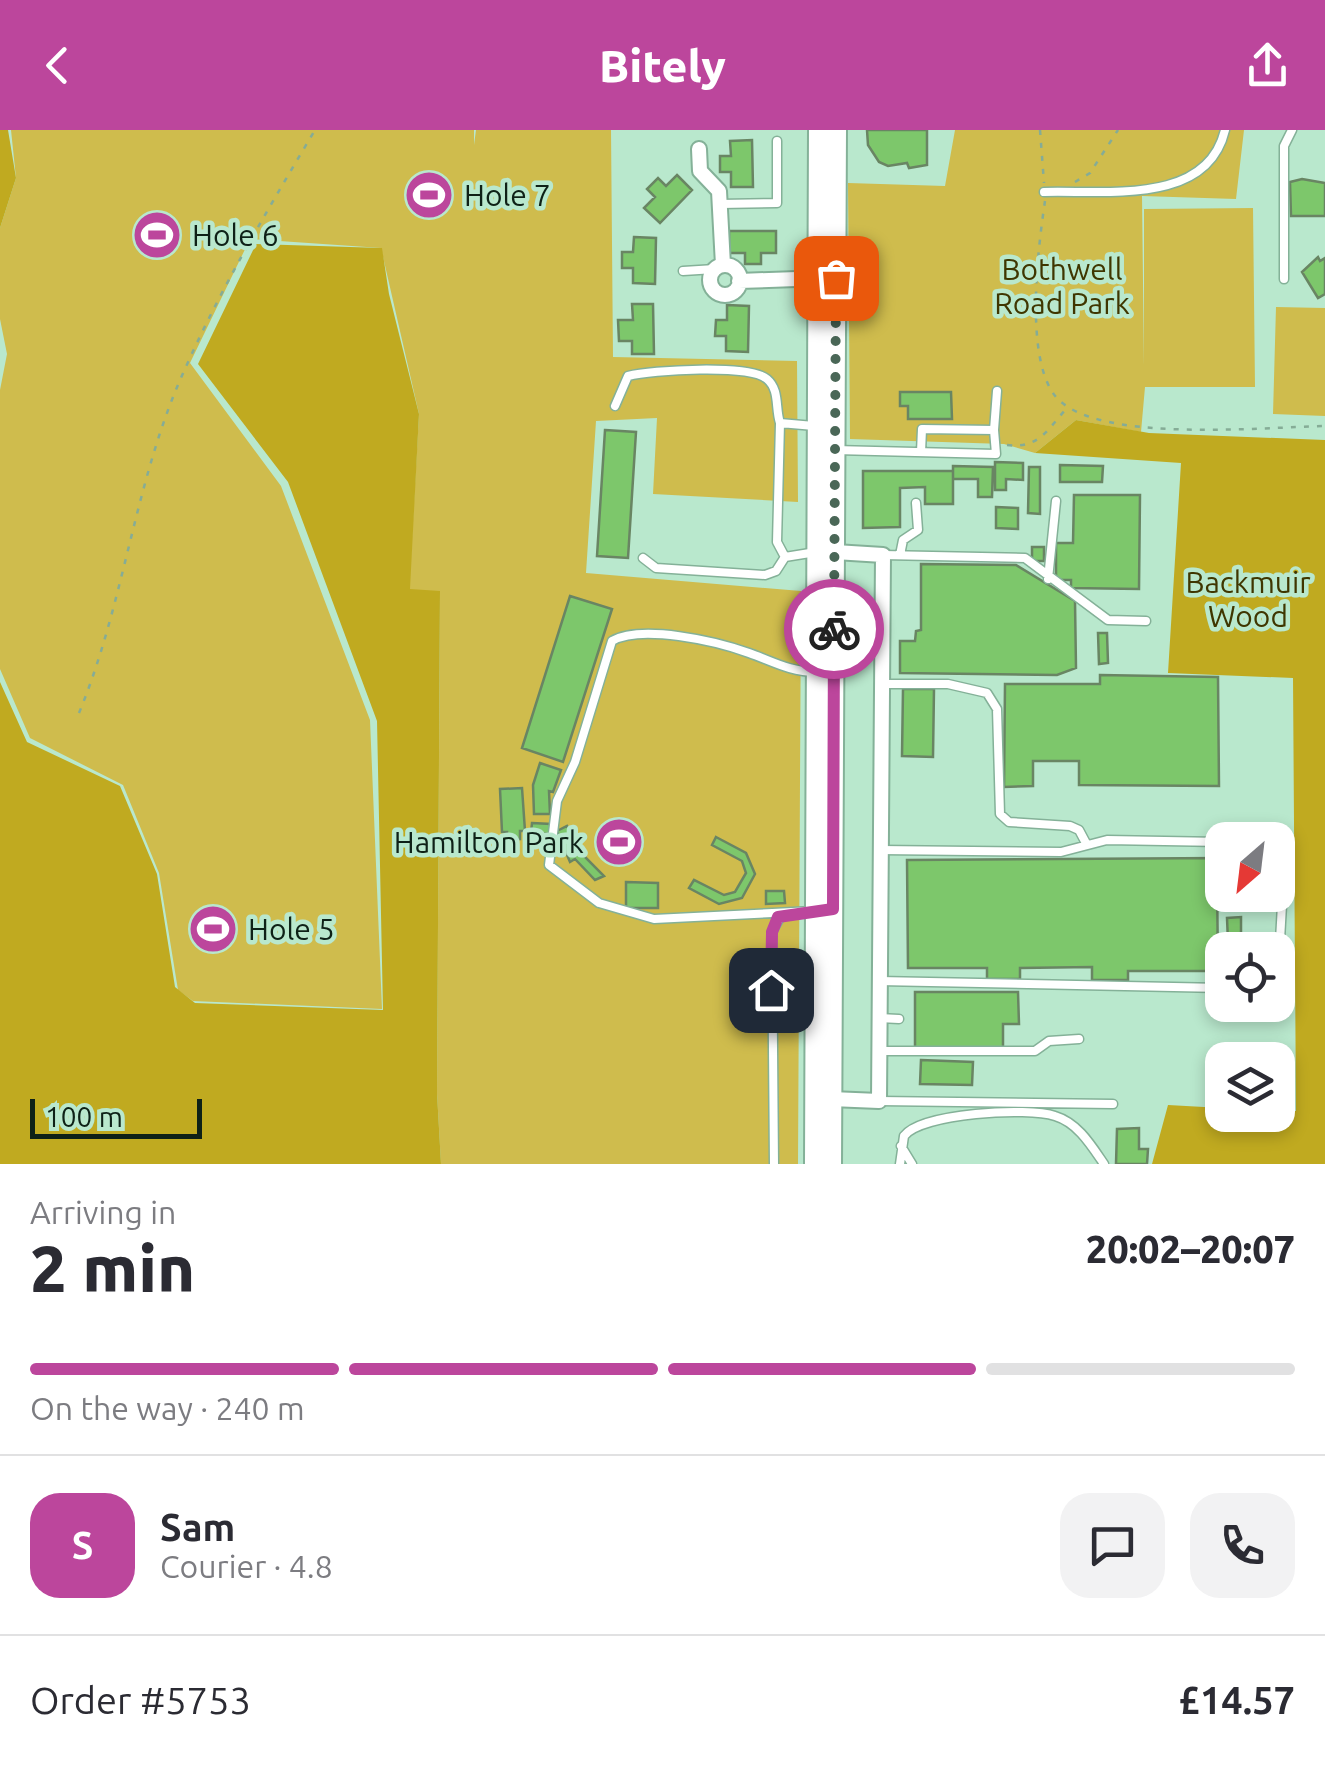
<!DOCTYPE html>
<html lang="en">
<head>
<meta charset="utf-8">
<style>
  :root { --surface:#fff; --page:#f2f2f3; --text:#2b2b33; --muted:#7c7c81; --line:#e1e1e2; --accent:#bc469c }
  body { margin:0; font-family:Ubuntu,sans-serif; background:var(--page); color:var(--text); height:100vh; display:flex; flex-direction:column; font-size:38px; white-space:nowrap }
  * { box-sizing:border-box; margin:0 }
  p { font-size:32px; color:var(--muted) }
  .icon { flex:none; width:55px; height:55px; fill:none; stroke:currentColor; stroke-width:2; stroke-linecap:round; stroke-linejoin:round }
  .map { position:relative; height:1034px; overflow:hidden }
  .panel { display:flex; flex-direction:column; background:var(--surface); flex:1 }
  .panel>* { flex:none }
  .needle { width:65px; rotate:208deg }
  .tools { position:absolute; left:1205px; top:692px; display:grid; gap:20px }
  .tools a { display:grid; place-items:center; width:90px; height:90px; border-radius:20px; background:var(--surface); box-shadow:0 5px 15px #0003; font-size:50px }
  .scale { position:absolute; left:30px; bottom:25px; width:172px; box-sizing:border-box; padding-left:10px; border:5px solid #0e2117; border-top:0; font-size:28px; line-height:35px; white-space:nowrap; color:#0e2117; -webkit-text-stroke:8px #b9e8cd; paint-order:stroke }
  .pin { position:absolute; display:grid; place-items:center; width:85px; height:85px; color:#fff; margin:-42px; border-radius:20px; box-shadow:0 5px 15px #0006 }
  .courier { position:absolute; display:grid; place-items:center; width:100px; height:100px; margin:-50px; border:8px solid #bc469c; border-radius:50%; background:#fff; color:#222; box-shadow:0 2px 12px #0007 }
  .summary em { font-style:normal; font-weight:800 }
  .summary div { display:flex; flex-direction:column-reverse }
  .summary { display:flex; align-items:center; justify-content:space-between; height:170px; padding:0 30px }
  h1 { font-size:65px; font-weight:800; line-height:75px }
  .bar { display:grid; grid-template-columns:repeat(4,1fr); gap:15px 10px; align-content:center; height:120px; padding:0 30px }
  .bar i { height:12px; border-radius:8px; background:var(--line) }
  .bar .current { background:var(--accent) }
  .bar p { grid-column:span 4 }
  .line { display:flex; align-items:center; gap:25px; padding:0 30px; border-top:2px solid var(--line) }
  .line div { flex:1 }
  .round { display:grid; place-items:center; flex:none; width:105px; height:105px; border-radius:30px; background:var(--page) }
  header { display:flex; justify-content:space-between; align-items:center; height:130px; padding:0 30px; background:var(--accent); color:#fff; font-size:45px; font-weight:800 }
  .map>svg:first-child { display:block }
  .green { fill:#cfbc4d }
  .forest { fill:#c0aa20 }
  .building { fill:#7dc76b; stroke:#698563; stroke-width:2.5 }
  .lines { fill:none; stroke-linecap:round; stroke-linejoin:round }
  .lane-casing { stroke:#84b198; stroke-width:11 }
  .street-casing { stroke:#84b198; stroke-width:18 }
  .secondary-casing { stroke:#84b198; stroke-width:24 }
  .path { stroke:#85ac96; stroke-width:2.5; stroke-dasharray:5 8; stroke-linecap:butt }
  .lane { stroke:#fff; stroke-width:8 }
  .street { stroke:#fff; stroke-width:14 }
  .secondary { stroke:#fff; stroke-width:20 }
  .done { stroke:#4a6757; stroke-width:10; stroke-dasharray:0 18 }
  .route { stroke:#bc469c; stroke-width:12 }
  .labels { text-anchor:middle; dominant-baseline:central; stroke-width:9; stroke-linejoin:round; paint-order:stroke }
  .poi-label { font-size:30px; fill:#0e2117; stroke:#b9e8cd; text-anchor:start }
  .park-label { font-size:30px; fill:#3f3600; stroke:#b9e8cd }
</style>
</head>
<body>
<header><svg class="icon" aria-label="back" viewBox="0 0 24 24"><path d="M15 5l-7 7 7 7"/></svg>Bitely<svg class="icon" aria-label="share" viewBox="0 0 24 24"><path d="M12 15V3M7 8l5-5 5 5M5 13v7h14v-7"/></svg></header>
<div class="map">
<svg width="1325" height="1034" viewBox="0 0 1325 1034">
  <rect width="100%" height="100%" fill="#b9e8cd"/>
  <path class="green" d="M11,0h463v15l2,-15h135l2,227 184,4 1,141 -145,-8 4,-76 -61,3 -10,152 215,18 -3,573h-357l-4,-71 3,-501 -31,-2 10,-176 -38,-166 -131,-9 -60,124 91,123 89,234 12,289 -189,-8 -15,-11 -19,-117 -36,-88 -93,-47 -30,-69v-279l7,-36 -7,-35v-91l16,-50z
    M955,0h289l-8,69 -94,-3 2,170v-157l109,-1 2,179h-110l-4,45 -65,-12 -41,33 -31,-9 -154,-5 -2,-256 97,3z
    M1276,177l49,1v108l-52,-2z"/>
  <path class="forest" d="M0,0h8l8,48 -16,50z
    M256,114l126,4 7,46 30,120 -9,175 30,2 -3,502 4,71h-441v-482l27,60 93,44 37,88 18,113 20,16 188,7 -6,-289 -89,-239 -90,-118z
    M1076,290l73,13 176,7v724h-173l16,-59 54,3v7l74,-4 -3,-433 -125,-5 13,-210 -146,-10z"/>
  <path class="building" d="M867,0h60v35l-18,3 -2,-5 -19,3 -9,-4 -11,-17z
    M752,10l1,47h-22v-15h-11v-16h11l-1,-15z
    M677,45l15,15 -32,33 -16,-15 11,-11 -8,-8 11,-11 8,8z
    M1302,49l23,4v33h-34l-1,-34z
    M729,101h47v22h-15v11h-16v-11h-16z
    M634,107l22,1 -1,46 -22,-1v-15h-11v-16h11z
    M1318,127l2,4 5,-3v36l-7,4 -16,-26z
    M632,174h21l1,50h-22v-13h-13l-1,-21h15z
    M727,175l22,1 -1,46 -22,-1v-15h-11l1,-16h11z
    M900,262h51l1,27h-44v-13h-8z
    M605,300l31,2 -8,126 -31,-2z
    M995,332l28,1v17l-17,-1v11h-11z
    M1060,335l43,1 -1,16h-42z
    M953,336l40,1 -1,30h-14v-18h-25z
    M1029,337h11v47l-12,-1z
    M863,341h90v33h-28v-17l-25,1v39l-37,1z
    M1074,365h66l-1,94 -68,-1v-8h-15v-37h17z
    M996,377l22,1v21l-22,-1z
    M1032,417h12v14h-12z
    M921,434l95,1 59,36 1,67 -19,7 -157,-2v-32h15l1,-10 5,-1z
    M570,466l42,13 -49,153 -41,-14z
    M1098,503h9l1,30 -9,1z
    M1100,545l118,2 1,109 -140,-1v-24h-46v25l-29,1 1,-103h95z
    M903,559h31l-1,68 -31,-1z
    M540,633l21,7 -8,22 -4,-1 1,23h-16l-1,-29z
    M522,658l3,43h-5v8l-13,1v-8h-5l-2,-43z
    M532,693l19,1v10l-20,-1z
    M567,696l18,31 19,19 -9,4 -20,-21 -5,3 -13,-31z
    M716,707l30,16 9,21 -13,24 -23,6 -30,-16 5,-8 30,15 11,-3 11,-19 -4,-12 -30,-16z
    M1222,728v19h-5l1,94h-90v9h-36v-13l-72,1v11h-33v-11h-79l-1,-108z
    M626,752l32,1v25h-32z
    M766,761h18l1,12 -19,1z
    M1241,787v25h-13l-1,-24z
    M915,862h103l1,32h-16v23l-88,1z
    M921,930l52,2 -1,23 -52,-1z
    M1139,998v21h9l-1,15h-31l1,-35z"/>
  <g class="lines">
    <g class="lane-casing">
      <path id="lane" d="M1044,62c61,-2 163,14 181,-62
        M720,74l57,-1v-62
        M683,141l32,-2
        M1284,149v-133l8,-16
        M615,276l13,-30c24,-6 121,-12 139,3 13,11 8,29 13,44l34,3
        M780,293l-3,119 8,15
        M835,320l161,4 -2,-24
        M921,322l1,-23 72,1 3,-39
        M883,425l142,3 83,62 38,1
        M900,425l3,-15 15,-10 -2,-27
        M643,428l13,10 109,7 11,-4 9,-14 31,-5
        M1048,449l8,-78
        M882,554h66l39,9 10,16 3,105 9,8 61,4 9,4 8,15
        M880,720l181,2 46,-12 115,2
        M1278,720l6,19 -6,107
        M813,781l-159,8 -55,-16 -50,-38 8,-64 18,-39 37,-121c29,-17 104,0 137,12 23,8 41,19 67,19
        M879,851l343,7
        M879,888l20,1
        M879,921h156l14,-10 30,-2
        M879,971l234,3
        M901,1016l11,18
        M774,1034l-2,-232 10,-18
        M900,1034l4,-28c17,-23 124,-29 151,-20 23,7 36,29 49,48"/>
    </g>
    <g class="street-casing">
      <path id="street" d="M699,19l1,22 19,20 4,74
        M710 150a15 15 0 1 1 30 0a15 15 0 1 1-30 0Z
        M739,151l86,-3
        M831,969l48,2 4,-546 -48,-3"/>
    </g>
    <g class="secondary-casing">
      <path id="secondary" d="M815,1034l4,-1034
        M831,1034l5,-1034"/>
    </g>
    <path class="path" d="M1040,0l4,53
      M1075,52l15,-9 28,-43
      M1045,71c-7,47 -21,158 11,196 41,47 208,30 269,29
      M1007,315c32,4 40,-15 60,-37
      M79,583c43,-104 54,-217 96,-321 38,-91 90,-178 140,-262"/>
    <use href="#lane" class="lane"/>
    <use href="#street" class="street"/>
    <use href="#secondary" class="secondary"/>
  </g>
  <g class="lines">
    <path class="done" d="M834,499l2,-351"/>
    <path class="route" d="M771,860l1,-58 6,-15 55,-8 1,-280"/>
  </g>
  <defs>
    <g id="stadium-disc" transform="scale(2.5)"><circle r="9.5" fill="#bc469c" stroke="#b9e8cd"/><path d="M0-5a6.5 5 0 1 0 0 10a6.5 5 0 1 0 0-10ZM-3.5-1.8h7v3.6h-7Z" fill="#fff"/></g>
  </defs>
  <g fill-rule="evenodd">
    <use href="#stadium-disc" x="429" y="65"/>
    <use href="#stadium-disc" x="157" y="105"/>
    <use href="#stadium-disc" x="619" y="712"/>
    <use href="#stadium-disc" x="213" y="799"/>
  </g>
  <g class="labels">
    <g class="poi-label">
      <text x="464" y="65">Hole 7</text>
      <text x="192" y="105">Hole 6</text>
      <text x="584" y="712" text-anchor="end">Hamilton Park</text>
      <text x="248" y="799">Hole 5</text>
    </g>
    <g class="park-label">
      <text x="1062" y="139">Bothwell<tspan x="1062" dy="34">Road Park</tspan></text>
      <text x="1248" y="452">Backmuir<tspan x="1248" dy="34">Wood</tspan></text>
    </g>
  </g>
</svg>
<div class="tools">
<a><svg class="needle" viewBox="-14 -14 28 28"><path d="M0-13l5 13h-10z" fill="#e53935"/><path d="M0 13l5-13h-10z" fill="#7c7c81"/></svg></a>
<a><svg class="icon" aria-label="locate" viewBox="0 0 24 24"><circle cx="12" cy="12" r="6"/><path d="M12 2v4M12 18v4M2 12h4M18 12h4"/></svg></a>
<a><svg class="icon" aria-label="layers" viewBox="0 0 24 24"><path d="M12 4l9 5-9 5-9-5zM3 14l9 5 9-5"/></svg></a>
</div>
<div class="scale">100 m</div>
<div class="pin" style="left:836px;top:148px;background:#ea580c"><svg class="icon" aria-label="bag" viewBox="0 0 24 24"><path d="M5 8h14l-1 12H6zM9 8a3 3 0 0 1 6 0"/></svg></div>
<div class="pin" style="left:771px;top:860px;background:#1f2937"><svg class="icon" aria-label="home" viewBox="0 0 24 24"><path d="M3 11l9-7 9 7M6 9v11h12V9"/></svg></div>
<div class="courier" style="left:834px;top:499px"><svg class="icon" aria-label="bike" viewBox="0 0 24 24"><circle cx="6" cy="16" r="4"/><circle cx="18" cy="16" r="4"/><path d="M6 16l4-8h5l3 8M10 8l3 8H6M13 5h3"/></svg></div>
</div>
<section class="panel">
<div class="summary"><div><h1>2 min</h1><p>Arriving in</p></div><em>20:02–20:07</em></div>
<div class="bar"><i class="current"></i><i class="current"></i><i class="current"></i><i></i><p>On the way · 240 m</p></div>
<div class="line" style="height:180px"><b class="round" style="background:var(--accent);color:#fff">S</b><div><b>Sam</b><p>Courier · 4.8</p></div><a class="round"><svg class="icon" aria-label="chat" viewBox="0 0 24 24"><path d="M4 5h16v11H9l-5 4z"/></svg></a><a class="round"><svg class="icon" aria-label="phone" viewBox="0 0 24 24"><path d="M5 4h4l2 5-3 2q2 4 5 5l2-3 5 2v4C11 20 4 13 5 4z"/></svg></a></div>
<div class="line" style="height:130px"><div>Order #5753</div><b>£14.57</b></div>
</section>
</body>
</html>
